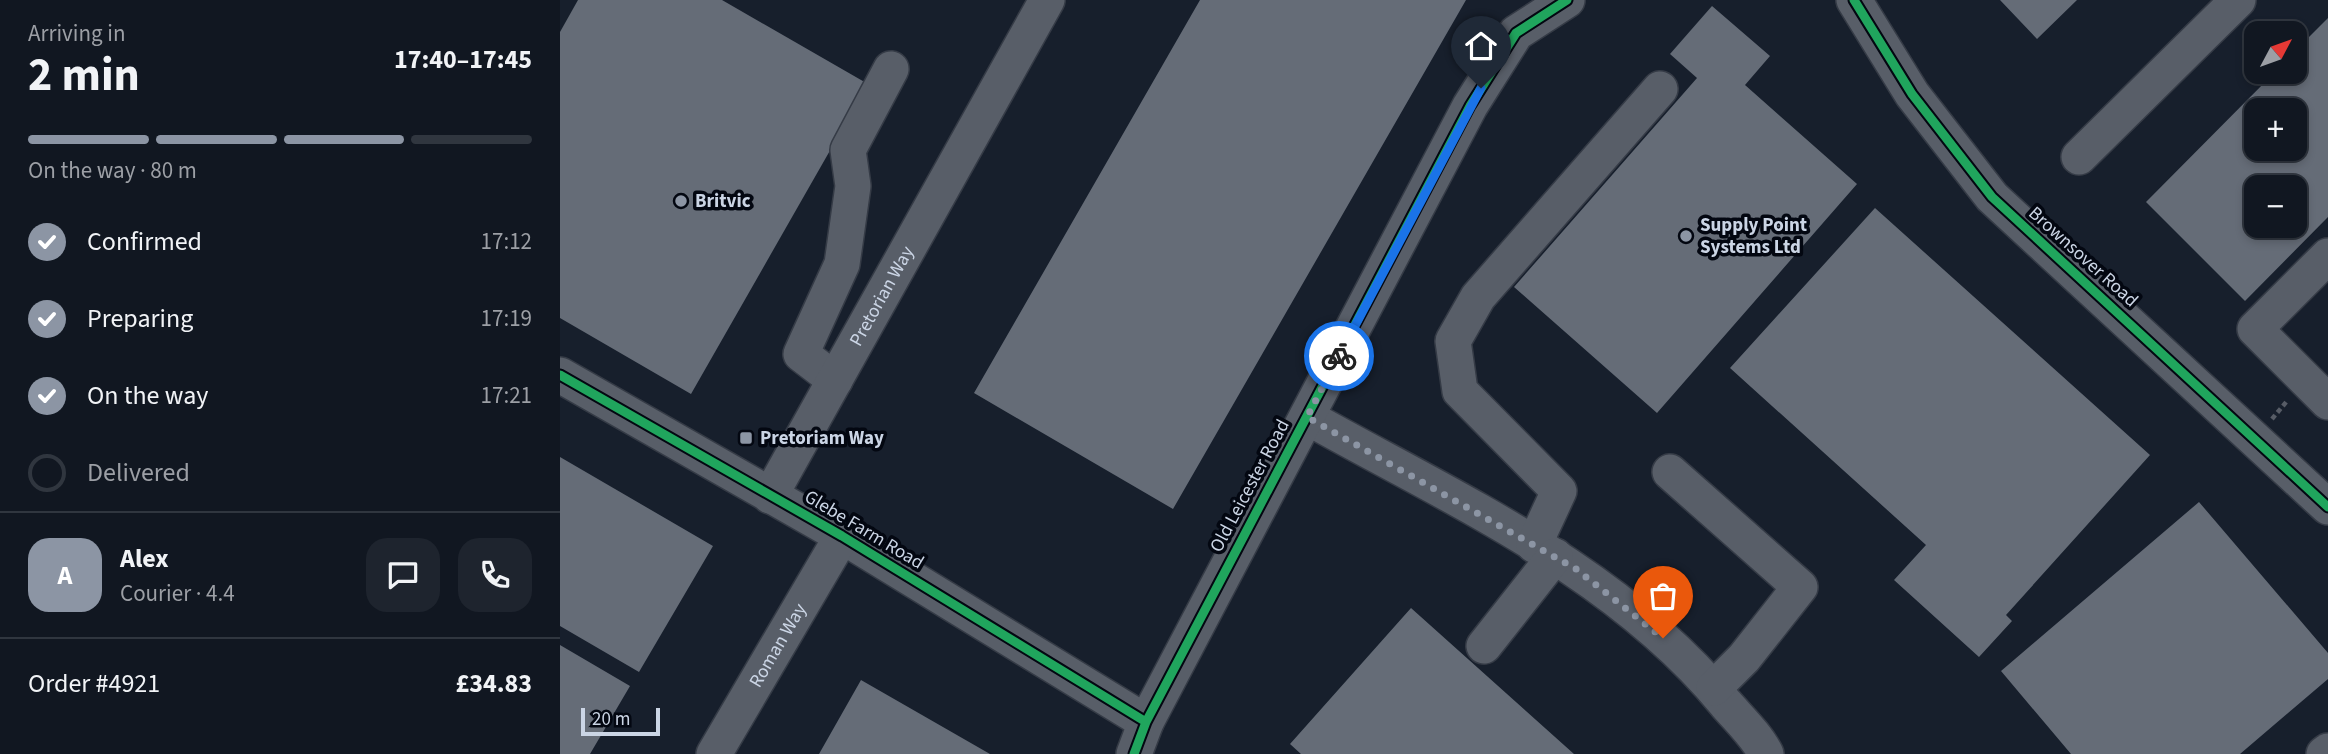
<!DOCTYPE html>
<html lang="en">
<head>
<meta charset="utf-8">
<style>
  :root { --surface:#111721; --page:#1e242e; --text:#f1f3f6; --muted:#9c9fa5; --line:#30363f; --accent:#8c95a4 }
  body { margin:0; font-family:"Source Sans 3",sans-serif; background:var(--page); color:var(--text); height:100vh; display:flex; flex-direction:column; font-size:26px; white-space:nowrap }
  * { box-sizing:border-box; margin:0 }
  p { font-size:23px; color:var(--muted) }
  .icon { flex:none; width:38px; height:38px; fill:none; stroke:currentColor; stroke-width:2; stroke-linecap:round; stroke-linejoin:round }
  .map { position:relative; flex:1; overflow:hidden }
  .side { display:flex; flex-direction:column; background:var(--surface); width:560px }
  .side>* { flex:none }
  .needle { width:46px; rotate:49deg }
  .tools { position:absolute; left:1684px; top:21px; display:grid; gap:14px }
  .tools a { display:grid; place-items:center; width:63px; height:63px; border-radius:14px; background:var(--surface); box-shadow:0 4px 10px #0003,0 0 0 2px var(--line); font-size:35px }
  .scale { position:absolute; left:21px; bottom:18px; width:79px; box-sizing:border-box; padding-left:7px; border:4px solid #cbd5e5; border-top:0; font-size:19px; line-height:24px; white-space:nowrap; color:#cbd5e5; -webkit-text-stroke:5px #030711; paint-order:stroke }
  .pin { position:absolute; display:grid; place-items:center; width:60px; height:60px; color:#fff; margin:-72px -30px; border-radius:50% 50% 50% 0; rotate:-45deg; box-shadow:0 0 7px #0007 }
  .pin .icon { rotate:45deg }
  .courier { position:absolute; display:grid; place-items:center; width:70px; height:70px; margin:-35px; border:5px solid #1a73e8; border-radius:50%; background:#fff; color:#222; box-shadow:0 2px 9px #0007 }
  .headline em { font-style:normal; font-weight:700 }
  .headline div { display:flex; flex-direction:column-reverse }
  .headline { display:flex; align-items:center; justify-content:space-between; height:119px; padding:0 28px }
  h1 { font-size:46px; font-weight:700; line-height:52px }
  .bar { display:grid; grid-template-columns:repeat(4,1fr); gap:10px 7px; align-content:center; height:84px; padding:0 28px }
  .bar i { height:9px; border-radius:5px; background:var(--line) }
  .bar .active { background:var(--accent) }
  .bar p { grid-column:span 4 }
  .line { display:flex; align-items:center; gap:18px; padding:0 28px; border-top:2px solid var(--line) }
  .line div { flex:1 }
  .round { display:grid; place-items:center; flex:none; width:74px; height:74px; border-radius:21px; background:var(--page) }
  ol { padding:0 28px; list-style:none }
  li { display:flex; align-items:center; gap:21px; height:77px }
  li p { margin-inline-start:auto }
  li .icon { padding:7px; border-radius:50%; background:var(--accent); color:#fff; stroke-width:4 }
  li:last-child { color:var(--muted) }
  li i { width:38px; height:38px; border:4px solid var(--line); border-radius:50% }
  main { display:flex; flex:1; min-height:0 }
  .map>svg:first-child { display:block }
  .building { fill:#656c77; fill-rule:evenodd }
  .lines { fill:none; stroke-linecap:round; stroke-linejoin:round }
  .minor-casing { stroke:#353b46; stroke-width:38 }
  .path { stroke:#575c66; stroke-width:4.5; stroke-dasharray:5 3.5; stroke-linecap:butt }
  .minor { stroke:#585e68; stroke-width:35 }
  .cycleway-casing { stroke:#030711; stroke-width:13 }
  .cycleway { stroke:#20a55d; stroke-width:9 }
  .done { stroke:#8c95a4; stroke-width:7; stroke-dasharray:0 12.6 }
  .route { stroke:#1a73e8; stroke-width:9 }
  .poi-dot { fill:#8c95a4; stroke:#030711; stroke-width:2.5 }
  .labels { text-anchor:middle; dominant-baseline:central; stroke-width:7; stroke-linejoin:round; paint-order:stroke }
  .poi-label { font-size:19px; font-weight:bold; fill:#cbd5e5; stroke:#030711; text-anchor:start }
  .street-label { font-size:19px; fill:#cbd5e5; stroke:#030711 }
</style>
</head>
<body>
<main>
<section class="side">
<div class="headline"><div><h1>2 min</h1><p>Arriving in</p></div><em>17:40–17:45</em></div>
<div class="bar"><i class="active"></i><i class="active"></i><i class="active"></i><i></i><p>On the way · 80 m</p></div>
<ol>
<li><svg class="icon" aria-label="check" viewBox="0 0 24 24"><path d="M5 12l5 5 9-10"/></svg>Confirmed<p>17:12</p></li>
<li><svg class="icon" aria-label="check" viewBox="0 0 24 24"><path d="M5 12l5 5 9-10"/></svg>Preparing<p>17:19</p></li>
<li><svg class="icon" aria-label="check" viewBox="0 0 24 24"><path d="M5 12l5 5 9-10"/></svg>On the way<p>17:21</p></li>
<li><i></i>Delivered</li>
</ol>
<div class="line" style="height:126px"><b class="round" style="background:var(--accent);color:#fff">A</b><div><b>Alex</b><p>Courier · 4.4</p></div><a class="round"><svg class="icon" aria-label="chat" viewBox="0 0 24 24"><path d="M4 5h16v11H9l-5 4z"/></svg></a><a class="round"><svg class="icon" aria-label="phone" viewBox="0 0 24 24"><path d="M5 4h4l2 5-3 2q2 4 5 5l2-3 5 2v4C11 20 4 13 5 4z"/></svg></a></div>
<div class="line" style="height:91px"><div>Order #4921</div><b>£34.83</b></div>
</section>
<div class="map">
<svg width="1768" height="754" viewBox="0 0 1768 754">
  <rect width="100%" height="100%" fill="#171f2c"/>
  <path class="building" d="M18,0h144l146,84 -177,310 -131,-76v-286z
    M640,0h266l-293,509 -199,-116z
    M1440,0h77l-40,39z
    M1152,6l58,50 -25,29 112,99 -200,229 -143,-126 183,-209 -27,-24z
    M1768,18v199l-83,84 -99,-99 129,-130h19v-20zM1696,110h38v39h-38zM1696,187h38v39h-38z
    M1315,208l275,247 -144,160 6,6 -33,36 -85,-77 32,-35 -196,-177z
    M0,457l153,89 -74,126 -79,-46z
    M1639,502l129,151v26l-88,75h-169l-70,-83z
    M851,608l163,146h-273l-11,-10z
    M0,645l70,41 -40,68h-30z
    M301,680l129,74h-171z"/>
  <g class="lines">
    <g class="minor-casing">
      <g id="minor">
        <path d="M1294,0l58,94 80,103 336,310"/>
        <path d="M1519,157l159,-157"/>
        <path d="M1768,256l-73,73 73,73"/>
        <path d="M0,375l282,161 304,186"/>
        <path d="M275,380l-34,-26 41,-90 11,-78 -5,-36 43,-81"/>
        <path d="M747,417c146,82 310,154 419,287 13,15 31,32 40,50"/>
        <path d="M1110,472l130,115 -56,71 -30,30"/>
        <path id="s1" d="M210,496l277,-496"/>
        <path d="M974,545l25,-54 -99,-100 -7,-50 25,-44 182,-208"/>
        <path d="M924,646l71,-90"/>
        <path id="s2" d="M154,754l128,-218"/>
        <path d="M574,754l12,-32 324,-616 46,-73 51,-33"/>
        <path d="M1764,754l4,-3"/>
      </g>
    </g>
    <path class="path" d="M1712,419l15,-18"/>
    <use href="#minor" class="minor"/>
    <g class="cycleway-casing">
      <path id="cycleway" d="M1294,0l58,94 80,103 336,310
        M0,375l282,161 304,186
        M574,754l12,-32 324,-616 46,-73 51,-33"/>
    </g>
    <use href="#cycleway" class="cycleway"/>
  </g>
  <g class="lines">
    <path class="done" d="M779,356l-32,61 269,152 87,69"/>
    <path class="route" d="M779,356l142,-268"/>
  </g>
  <g class="poi-dot">
    <circle cx="121" cy="201" r="7"/>
    <circle cx="1126" cy="236" r="7"/>
    <rect x="179" y="431" width="14" height="14" rx="3.5"/>
  </g>
  <g class="labels">
    <g class="poi-label">
      <text x="135" y="201">Britvic</text>
      <text x="1140" y="225">Supply Point<tspan x="1140" dy="22">Systems Ltd</tspan></text>
      <text x="200" y="438">Pretoriam Way</text>
    </g>
    <g class="street-label">
      <text transform="translate(1523 257) rotate(42)">Brownsover Road</text>
      <text stroke="none"><textPath href="#s1" startOffset="229">Pretorian Way</textPath></text>
      <text transform="translate(690 486) rotate(-62)">Old Leicester Road</text>
      <text transform="translate(304 530) rotate(31)">Glebe Farm Road</text>
      <text stroke="none"><textPath href="#s2" startOffset="126">Roman Way</textPath></text>
    </g>
  </g>
</svg>
<div class="tools">
<a><svg class="needle" viewBox="-14 -14 28 28"><path d="M0-13l5 13h-10z" fill="#e53935"/><path d="M0 13l5-13h-10z" fill="#9c9fa5"/></svg></a>
<a>+</a>
<a>−</a>
</div>
<div class="scale">20 m</div>
<div class="pin" style="left:1103px;top:638px;background:#ea580c"><svg class="icon" aria-label="bag" viewBox="0 0 24 24"><path d="M5 8h14l-1 12H6zM9 8a3 3 0 0 1 6 0"/></svg></div>
<div class="pin" style="left:921px;top:88px;background:#1f2937"><svg class="icon" aria-label="home" viewBox="0 0 24 24"><path d="M3 11l9-7 9 7M6 9v11h12V9"/></svg></div>
<div class="courier" style="left:779px;top:356px"><svg class="icon" aria-label="bike" viewBox="0 0 24 24"><circle cx="6" cy="16" r="4"/><circle cx="18" cy="16" r="4"/><path d="M6 16l4-8h5l3 8M10 8l3 8H6M13 5h3"/></svg></div>
</div>
</main>
</body>
</html>
